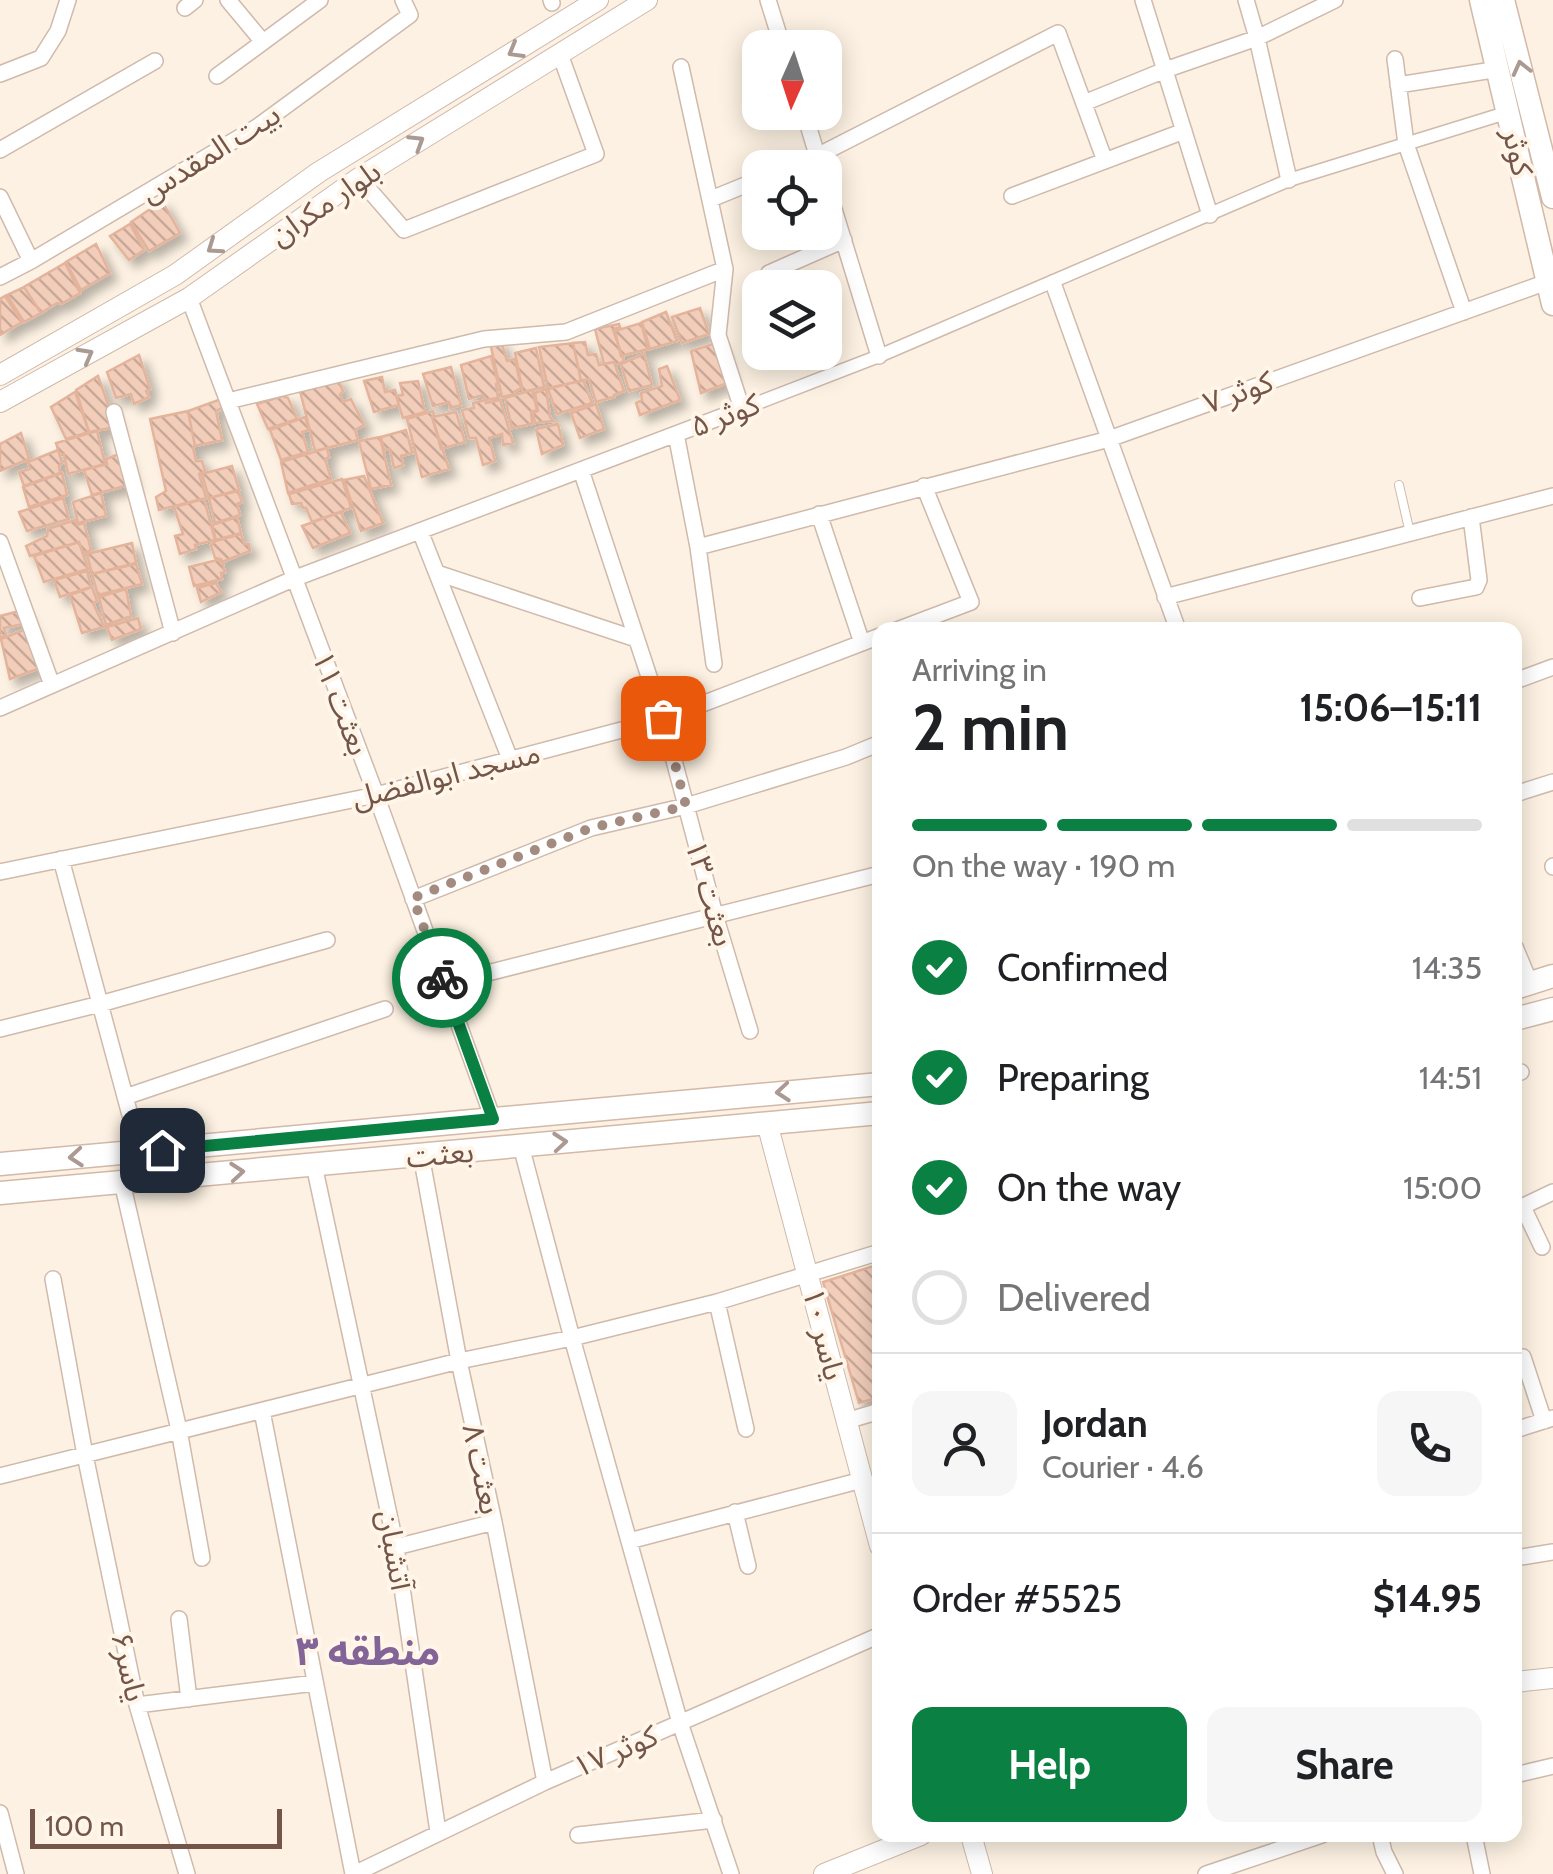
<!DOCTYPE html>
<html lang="en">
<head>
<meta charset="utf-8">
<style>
  :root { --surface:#fff; --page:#f6f6f6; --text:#202124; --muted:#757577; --line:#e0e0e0; --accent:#0b8043 }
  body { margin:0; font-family:Cabin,"Noto Sans Arabic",sans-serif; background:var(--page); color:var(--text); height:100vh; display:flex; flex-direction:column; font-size:38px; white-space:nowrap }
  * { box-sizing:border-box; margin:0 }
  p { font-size:32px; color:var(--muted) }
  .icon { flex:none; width:55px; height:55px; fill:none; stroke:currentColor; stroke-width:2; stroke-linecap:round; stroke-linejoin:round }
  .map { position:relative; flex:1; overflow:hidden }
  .side { position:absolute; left:872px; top:622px; width:650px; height:1220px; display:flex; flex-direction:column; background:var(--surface); border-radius:20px; box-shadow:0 5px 25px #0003 }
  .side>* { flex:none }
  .needle { width:65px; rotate:183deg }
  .fabs { position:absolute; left:742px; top:30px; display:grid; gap:20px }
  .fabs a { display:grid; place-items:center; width:100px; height:100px; border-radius:20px; background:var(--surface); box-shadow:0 5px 25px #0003; font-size:50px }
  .scale { position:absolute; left:30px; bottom:25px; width:252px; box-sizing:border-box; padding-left:10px; border:5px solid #735649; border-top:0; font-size:28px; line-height:35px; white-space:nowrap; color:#735649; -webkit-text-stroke:8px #fff5e8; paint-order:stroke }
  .pin { position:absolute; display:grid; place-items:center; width:85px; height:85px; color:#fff; margin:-42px; border-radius:20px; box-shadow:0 5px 15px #0006 }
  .courier { position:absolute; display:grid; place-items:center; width:100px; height:100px; margin:-50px; border:8px solid #0b8043; border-radius:50%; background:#fff; color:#222; box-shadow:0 2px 12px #0007 }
  .head em { font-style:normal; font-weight:700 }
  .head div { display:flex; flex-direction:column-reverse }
  .head { display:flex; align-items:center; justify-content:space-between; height:170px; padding:0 40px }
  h1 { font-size:65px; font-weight:700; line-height:75px }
  .bar { display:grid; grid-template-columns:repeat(4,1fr); gap:15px 10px; align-content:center; height:120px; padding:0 40px }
  .bar i { height:12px; border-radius:8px; background:var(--line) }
  .bar .on { background:var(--accent) }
  .bar p { grid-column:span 4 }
  .line { display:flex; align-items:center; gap:25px; padding:0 40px; border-top:2px solid var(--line) }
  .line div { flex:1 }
  .round { display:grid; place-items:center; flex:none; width:105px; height:105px; border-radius:20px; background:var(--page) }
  ol { padding:0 40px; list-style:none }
  li { display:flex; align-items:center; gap:30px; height:110px }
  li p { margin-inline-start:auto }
  li .icon { padding:10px; border-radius:50%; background:var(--accent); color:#fff; stroke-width:4 }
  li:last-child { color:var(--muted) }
  li i { width:55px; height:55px; border:5px solid var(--line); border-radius:50% }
  .action { display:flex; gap:20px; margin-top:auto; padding:20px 40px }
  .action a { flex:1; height:115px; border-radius:20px; background:var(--accent); color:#fff; font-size:40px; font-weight:700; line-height:115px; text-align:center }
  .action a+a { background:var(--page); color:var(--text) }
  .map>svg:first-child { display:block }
  .building { fill:url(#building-back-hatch); stroke:#e4b39b; stroke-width:2.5; filter:url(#shadow) }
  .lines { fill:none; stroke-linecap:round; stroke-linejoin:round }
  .service-casing { stroke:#cfbaac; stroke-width:10 }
  .pedestrian-casing { stroke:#cfbaac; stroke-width:15 }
  .minor-casing { stroke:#cfbaac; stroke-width:18 }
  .tertiary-casing { stroke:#cfbaac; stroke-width:22 }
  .secondary-casing { stroke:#d2b9a9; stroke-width:25 }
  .service { stroke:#fff; stroke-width:8 }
  .pedestrian { stroke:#fff; stroke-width:12 }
  .minor { stroke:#fff; stroke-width:15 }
  .tertiary { stroke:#fff; stroke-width:20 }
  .secondary { stroke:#fff; stroke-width:22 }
  .oneway { stroke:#ab9a92 }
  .done { stroke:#a38c7f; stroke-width:10; stroke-dasharray:0 18 }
  .route { stroke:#0b8043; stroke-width:12 }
  .labels { text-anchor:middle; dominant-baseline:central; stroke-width:8; stroke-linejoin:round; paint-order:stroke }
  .street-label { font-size:30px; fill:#735649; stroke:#fff5e8 }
  .district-label { font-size:40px; font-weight:bold; fill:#836497; stroke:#fff5e8 }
</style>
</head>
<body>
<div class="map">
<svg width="1553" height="1874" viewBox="0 0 1553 1874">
  <defs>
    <pattern id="building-back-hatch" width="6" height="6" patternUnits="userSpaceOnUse" patternTransform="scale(2.5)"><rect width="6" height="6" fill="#f1cdba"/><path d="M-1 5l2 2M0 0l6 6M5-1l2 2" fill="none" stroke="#c8a999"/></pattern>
    <filter id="shadow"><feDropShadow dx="7" dy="7" stdDeviation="5" flood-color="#0004"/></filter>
  </defs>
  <rect width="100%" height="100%" fill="#fcf1e2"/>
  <path class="building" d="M162,201l18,32 -31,18 -18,-29z
    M130,224l14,26 -15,10 -19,-24z
    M96,244l14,29 -29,17 -15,-28z
    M65,263l15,30 -19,11 -4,-1 -16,10 -17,-26z
    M24,287l17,26 -17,9 -17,-27z
    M5,296l17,26 -22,13v-36z
    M700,308l9,26 -27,9 -10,-26z
    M666,312l11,29 -27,8 -8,-27z
    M641,323l7,26 -27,7 -6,-25z
    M619,324l1,3 -7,3 11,31 -8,4 -2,-3 -10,2 -9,-35z
    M501,341l6,20 8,-2 6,29 -7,4 1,2 -13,3 -12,-55z
    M585,342l3,13 8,-1 3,11 15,-3 10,29 -10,4v2l-18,5 -7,-23 -8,2 -8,-38z
    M719,342l11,34 -5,8 -24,9 -10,-42z
    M573,343l8,38 -33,7 -9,-41z
    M536,348l8,39 -21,5 -8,-39z
    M644,354l8,31 -23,6 -8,-27z
    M139,355l11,34 -4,2 3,6 -15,7 -3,-10 -15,4 -9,-26z
    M491,356l7,27 -2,1 2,14 -14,2 -1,-5 -14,4 -8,-34z
    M667,366l13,34 -40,15 -4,-12 6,-3 -1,-7 21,-7 -3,-17z
    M451,367l10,38 -11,3 -1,-6 -16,4 -10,-32z
    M98,376l18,51 -27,5 -13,-42z
    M337,377l6,14 -3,4 3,7 8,-3 13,26 -9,5 3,10 -43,11 -16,-64z
    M382,377l3,15 10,-2 4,15 -25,7 -10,-31z
    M583,380l9,23 -35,11 -9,-25z
    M418,381l7,31 -22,6 -7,-22 7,-1 -3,-12z
    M546,389l4,28 3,4 -18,2 -2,-10 5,-2 -3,-18z
    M532,390l5,20 -6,2 1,12 -20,4 -7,-30z
    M75,392l14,40 -23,7 -15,-32z
    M283,396l5,2 9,21 -29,10 -11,-25z
    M221,399l3,8 -8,4 6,29 -27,6 -7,-35z
    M486,400v3l14,-3 13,43 -10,2 -1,-11 -13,4 6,23 -12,4 -7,-27h-7l-7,-28 12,-2 -1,-5z
    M596,404l8,25 -24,9 -9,-25z
    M188,411l7,35 -2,2 3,13h6l3,10 -6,3 7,24 -47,12 -3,-13 10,-6 -16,-72z
    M433,411l1,4 -2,2 17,52 -27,8 -15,-58z
    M456,412l9,30 -24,7 -9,-32z
    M305,417l4,13 -7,2 6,20 -27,8 -11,-30z
    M558,424l5,21 -21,9 -6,-25z
    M406,430l6,23 -11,3 2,9 -9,3 -4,-19 -6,1 -3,-13z
    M97,431l8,33 -37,10 -4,-20 -4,2 -4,-13z
    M21,433l8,26 -29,12v-27z
    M380,437l11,48 -20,4 -12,-48z
    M327,448l2,9 -4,2 6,20 -43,14 -7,-31z
    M58,450l4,13 -3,3 1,7 -36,13 -5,-14 11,-3 -2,-7z
    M124,452l8,32 -40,11 -8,-25 23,-6 -1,-5z
    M232,466l7,24 -30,8 -7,-24z
    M62,473l5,22 -38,12 -6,-20z
    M364,476l19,47 -22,8 -17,-51z
    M342,479l9,29 -39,14 -6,-14h-3l-2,-5 -9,1 -3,-10z
    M238,491l4,11 -5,2 3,11 -25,8 -6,-25z
    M101,493l5,23 -28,7 -5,-21z
    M63,498l6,21 -42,12 -8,-19z
    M204,499l11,41 -20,5 1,4 -16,5 -5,-18 8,-2 -9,-27z
    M341,512l9,21 -37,15 -11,-22z
    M237,517l4,16 -25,7 -4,-15z
    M75,520l2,5 7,-2 7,27 -8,3 -4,-11 -49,14 -4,-10 21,-10 1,-7z
    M241,534l3,10h5l1,7 -28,11 -1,-3 -6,-1 -4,-13 5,-4z
    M79,542l9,27 -44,13 -10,-26z
    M132,543l4,20 -44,11 -5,-20z
    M217,560l5,2 3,10 -4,1 1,6 -28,7 -5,-19z
    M136,564l6,20 -44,11 -6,-21z
    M87,571l4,16 -31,10 -6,-17z
    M216,583l5,9 -20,10 -4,-14z
    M92,587l5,14 -4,2 11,24 -22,6 -12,-38z
    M126,589l5,27 -25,9 -7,-28z
    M23,610l5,13 -24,5 2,7 -6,3v-22z
    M138,618l3,11 -29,11 -5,-13z
    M31,627l9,41 -30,11 -9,-40z
    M880,1264v133l-21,6 -36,-121z"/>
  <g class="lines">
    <g class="service-casing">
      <path id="service" d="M1399,485l11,48"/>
    </g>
    <g class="pedestrian-casing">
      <path id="pedestrian" d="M742,409l137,-53 410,-176 220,-68"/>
    </g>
    <g class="minor-casing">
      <path id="minor" d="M228,0l35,42
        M551,0l1,3
        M768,0l15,48
        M1143,0l67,215
        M1246,0l11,38 32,142
        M185,8l10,-8
        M1395,59l11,85 58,168
        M0,74l41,-16 17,-27 10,-31
        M217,76l103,-76
        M1398,85l101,-16
        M1084,103l81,-33 92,-32 78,-38
        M804,112l17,56
        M0,150l155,-89
        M789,168l28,-12 241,-123 47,128
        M359,178l45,52 192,-76 -36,-100
        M825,180l54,176
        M1012,196l172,-65
        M0,197l31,64
        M711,199l49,-20
        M769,273l75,-33
        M0,277l31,-16 226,-134 153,-112 -7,-15
        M1053,283l125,347
        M189,298l187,497 117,324
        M228,401l256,-62 82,-7 159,-63
        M114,412l59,221
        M676,434l22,113 16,117
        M581,470l82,249 52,196 35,116
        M819,514l43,129
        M420,531l90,228
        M0,542l52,143
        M698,547l411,-108 438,-157
        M437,573l199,66
        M1165,597l388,-101
        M1420,598l56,-11 3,-7 -8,-63
        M897,630l74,-28 -47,-116
        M1515,681l38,-14
        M0,708l293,-129 449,-170 -24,-74 7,-66 -44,-202
        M1515,794l38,-12
        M61,859l79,293
        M1553,866v1
        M0,872l376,-77 287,-76 217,-83
        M413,899l178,-71 95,-22 160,-49 34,-14
        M1515,947l15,36
        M444,984l436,-110
        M0,1029l100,-25 227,-64
        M1515,1073l6,-1
        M125,1097l260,-88
        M521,1146l51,192 108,385 51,151
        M421,1155l38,206 35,161 51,260
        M314,1165l82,382 42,285
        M122,1182l57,248 23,128
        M1523,1207l19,40
        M1515,1210l38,-18
        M53,1279l32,176 52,250 50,169
        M717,1302l29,127
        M1523,1357l21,64
        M262,1411l91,463
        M846,1421l34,-10
        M1515,1430l38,-12
        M0,1476l459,-115 113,-23 145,-36 163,-50
        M735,1512l13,54
        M629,1541l233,-61
        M396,1547l98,-25
        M1515,1558l38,-6
        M179,1619l10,80
        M137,1705l178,-22
        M1515,1775l38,-9
        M0,1813l16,61
        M578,1835l136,-15
        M1380,1835l4,17 11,22
        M1474,1835l8,39
        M354,1874l191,-92 335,-147
        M1206,1874l116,-39"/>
    </g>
    <g class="tertiary-casing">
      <path id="tertiary" d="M0,375l175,-100 144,-103 279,-172
        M0,402l189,-104 170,-120 288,-178
        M767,1123l113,423
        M1515,1682l38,-4
        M971,1835l11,39
        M824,1874l97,-39"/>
    </g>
    <g class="secondary-casing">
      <path id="secondary" d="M1481,0l72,304
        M1503,0l50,197
        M1515,988l38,-12
        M1515,1019l38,-10
        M0,1164l880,-80
        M0,1193l880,-80"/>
    </g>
    <use href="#service" class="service"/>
    <use href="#pedestrian" class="pedestrian"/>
    <use href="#minor" class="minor"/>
    <use href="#tertiary" class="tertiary"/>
    <use href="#secondary" class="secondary"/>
  </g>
  <defs><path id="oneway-chevron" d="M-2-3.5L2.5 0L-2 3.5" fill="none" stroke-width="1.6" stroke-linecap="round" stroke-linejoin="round" transform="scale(2.5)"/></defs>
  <g class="oneway">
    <use href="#oneway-chevron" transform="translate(515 51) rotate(150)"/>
    <use href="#oneway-chevron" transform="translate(1521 68) rotate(-104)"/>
    <use href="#oneway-chevron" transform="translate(417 142) rotate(-32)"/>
    <use href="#oneway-chevron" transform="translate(214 247) rotate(145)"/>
    <use href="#oneway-chevron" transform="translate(86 355) rotate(-29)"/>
    <use href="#oneway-chevron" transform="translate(783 1092) rotate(175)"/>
    <use href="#oneway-chevron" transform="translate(560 1142) rotate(-5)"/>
    <use href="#oneway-chevron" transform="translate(76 1157) rotate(175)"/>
    <use href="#oneway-chevron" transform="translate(237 1172) rotate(-5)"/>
  </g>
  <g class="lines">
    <path class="done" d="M442,978l-29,-80 178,-70 95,-22 -23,-88"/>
    <path class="route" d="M162,1150l331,-31 -51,-141"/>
  </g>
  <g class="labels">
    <g class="street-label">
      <text transform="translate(1518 152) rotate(77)">کوثر</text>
      <text transform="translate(210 153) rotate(-32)">بیت المقدس</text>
      <text transform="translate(325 203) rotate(-34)">بلوار مکران</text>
      <text transform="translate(1238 392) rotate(-20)">کوثر ۷</text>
      <text transform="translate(725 415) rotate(-21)">کوثر ۵</text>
      <text transform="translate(341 703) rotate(69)">بعثت ۱۱</text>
      <text transform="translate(446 775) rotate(-14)">مسجد ابوالفضل</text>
      <text transform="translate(710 893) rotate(74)">بعثت ۱۳</text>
      <text transform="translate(440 1154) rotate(-5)">بعثت</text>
      <text transform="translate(824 1334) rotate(76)">یاسر ۱۰</text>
      <text transform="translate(482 1469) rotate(78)">بعثت ۸</text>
      <text transform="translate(395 1550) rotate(80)">آتشبان</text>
      <text transform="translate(129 1667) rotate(77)">یاسر۶</text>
      <text transform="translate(615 1751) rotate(-23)">کوثر ۱۷</text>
    </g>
    <g class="district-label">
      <text x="368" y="1650">منطقه ۳</text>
    </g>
  </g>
</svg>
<div class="fabs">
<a><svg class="needle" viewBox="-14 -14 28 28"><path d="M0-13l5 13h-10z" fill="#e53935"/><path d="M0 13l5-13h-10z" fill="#757577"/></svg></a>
<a><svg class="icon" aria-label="locate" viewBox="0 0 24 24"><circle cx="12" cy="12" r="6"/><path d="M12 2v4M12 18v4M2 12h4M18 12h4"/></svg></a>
<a><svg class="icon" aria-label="layers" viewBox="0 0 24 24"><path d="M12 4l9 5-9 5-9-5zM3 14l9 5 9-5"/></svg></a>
</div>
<div class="scale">100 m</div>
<div class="pin" style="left:663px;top:718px;background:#ea580c"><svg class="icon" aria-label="bag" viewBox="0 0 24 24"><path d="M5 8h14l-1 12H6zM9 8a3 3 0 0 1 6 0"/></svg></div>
<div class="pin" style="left:162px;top:1150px;background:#1f2937"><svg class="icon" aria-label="home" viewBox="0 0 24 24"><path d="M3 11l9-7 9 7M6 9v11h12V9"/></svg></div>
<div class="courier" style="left:442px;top:978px"><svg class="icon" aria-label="bike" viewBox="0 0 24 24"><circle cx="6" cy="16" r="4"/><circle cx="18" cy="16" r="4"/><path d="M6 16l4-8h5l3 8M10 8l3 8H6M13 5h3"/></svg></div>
<section class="side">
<div class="head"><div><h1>2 min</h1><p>Arriving in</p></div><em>15:06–15:11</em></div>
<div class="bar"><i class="on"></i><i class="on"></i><i class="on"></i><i></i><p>On the way · 190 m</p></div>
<ol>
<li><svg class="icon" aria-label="check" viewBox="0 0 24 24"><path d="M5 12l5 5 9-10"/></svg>Confirmed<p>14:35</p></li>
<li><svg class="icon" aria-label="check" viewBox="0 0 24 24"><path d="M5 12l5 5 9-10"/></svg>Preparing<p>14:51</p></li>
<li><svg class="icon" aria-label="check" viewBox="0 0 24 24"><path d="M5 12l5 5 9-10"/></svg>On the way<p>15:00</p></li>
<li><i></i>Delivered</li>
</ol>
<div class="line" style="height:180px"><a class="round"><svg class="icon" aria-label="person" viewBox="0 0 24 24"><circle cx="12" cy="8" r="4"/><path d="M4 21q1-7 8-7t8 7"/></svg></a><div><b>Jordan</b><p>Courier · 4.6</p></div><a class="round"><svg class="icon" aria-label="phone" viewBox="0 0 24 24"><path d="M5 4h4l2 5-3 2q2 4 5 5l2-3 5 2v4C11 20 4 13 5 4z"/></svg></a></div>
<div class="line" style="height:130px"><div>Order #5525</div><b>$14.95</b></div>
<div class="action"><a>Help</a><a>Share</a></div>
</section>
</div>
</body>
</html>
